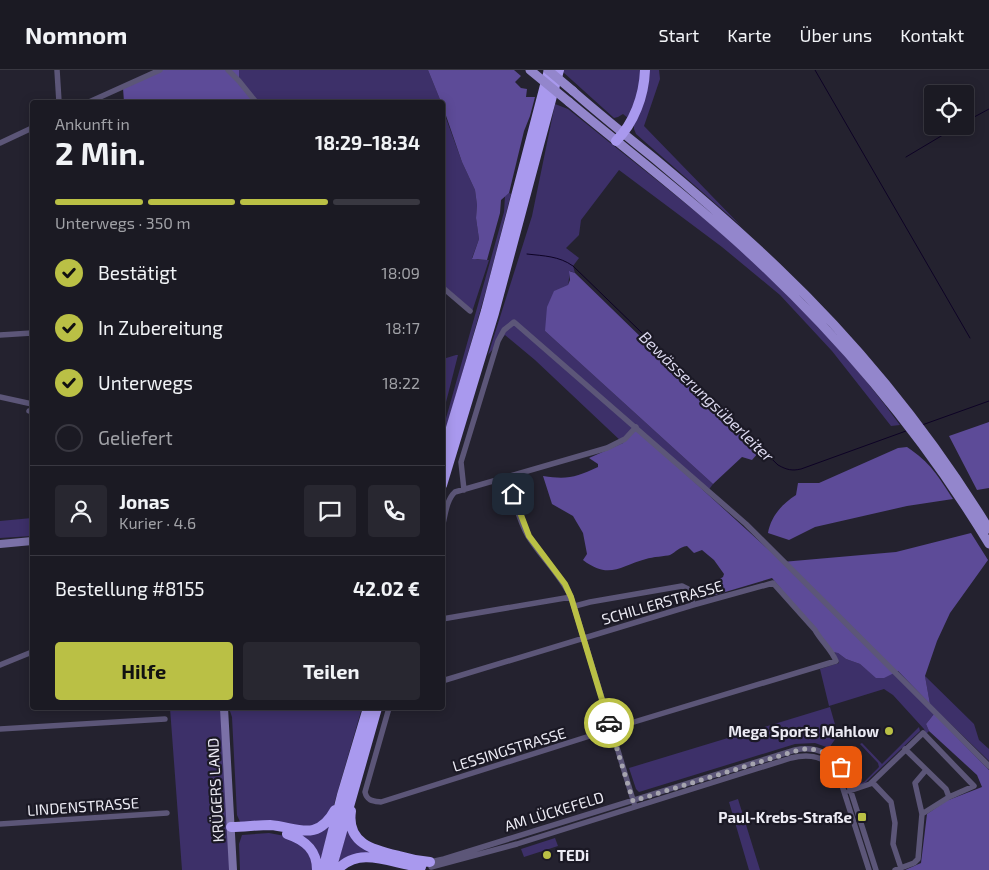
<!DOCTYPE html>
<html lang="de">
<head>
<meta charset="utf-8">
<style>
  :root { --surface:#1b1a23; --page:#282730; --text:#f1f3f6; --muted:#a0a1a6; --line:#393841; --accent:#bac045 }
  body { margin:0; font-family:"Exo 2",sans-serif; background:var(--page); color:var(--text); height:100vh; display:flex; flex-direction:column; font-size:19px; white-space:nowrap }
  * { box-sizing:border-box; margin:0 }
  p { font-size:16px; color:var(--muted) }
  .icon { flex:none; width:28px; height:28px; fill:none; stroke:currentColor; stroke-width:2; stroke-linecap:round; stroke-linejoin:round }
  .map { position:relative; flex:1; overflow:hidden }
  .drawer { position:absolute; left:30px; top:30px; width:415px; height:610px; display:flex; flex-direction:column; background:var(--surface); border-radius:5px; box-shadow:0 2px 12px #0003,0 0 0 1px var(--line) }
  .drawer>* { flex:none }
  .buttons { position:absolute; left:924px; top:15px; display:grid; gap:10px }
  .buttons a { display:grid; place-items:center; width:50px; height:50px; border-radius:5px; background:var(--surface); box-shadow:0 2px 12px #0003,0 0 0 1px var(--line); font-size:25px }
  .pin { position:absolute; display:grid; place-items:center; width:42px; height:42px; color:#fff; margin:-21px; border-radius:10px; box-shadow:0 2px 8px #0006 }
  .courier { position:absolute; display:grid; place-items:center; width:50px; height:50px; margin:-25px; border:4px solid #bac045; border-radius:50%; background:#fff; color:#222; box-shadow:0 1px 6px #0007 }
  .head em { font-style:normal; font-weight:700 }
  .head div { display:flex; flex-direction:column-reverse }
  .head { display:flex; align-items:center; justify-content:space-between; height:85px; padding:0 25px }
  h1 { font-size:32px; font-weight:700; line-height:38px }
  .bar { display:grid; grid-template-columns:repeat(4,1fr); gap:8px 5px; align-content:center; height:60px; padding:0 25px }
  .bar i { height:6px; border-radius:4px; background:var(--line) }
  .bar .on { background:var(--accent) }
  .bar p { grid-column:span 4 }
  .line { display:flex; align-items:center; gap:12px; padding:0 25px; border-top:1px solid var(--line) }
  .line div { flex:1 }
  .round { display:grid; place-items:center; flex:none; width:52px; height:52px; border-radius:5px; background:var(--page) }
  ol { padding:0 25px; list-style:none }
  li { display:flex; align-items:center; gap:15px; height:55px }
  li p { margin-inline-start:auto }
  li .icon { padding:5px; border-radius:50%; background:var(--accent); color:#111; stroke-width:4 }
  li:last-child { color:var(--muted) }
  li i { width:28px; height:28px; border:2px solid var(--line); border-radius:50% }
  .button { display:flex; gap:10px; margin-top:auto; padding:10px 25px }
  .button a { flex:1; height:58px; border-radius:5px; background:var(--accent); color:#111; font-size:20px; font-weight:700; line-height:58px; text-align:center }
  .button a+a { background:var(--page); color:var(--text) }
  header { display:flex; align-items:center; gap:30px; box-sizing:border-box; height:70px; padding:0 25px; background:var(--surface); border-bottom:1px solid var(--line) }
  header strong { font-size:24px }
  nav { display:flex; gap:28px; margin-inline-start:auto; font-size:18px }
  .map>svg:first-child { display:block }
  .green { fill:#3d3069 }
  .forest { fill:#5d4b98 }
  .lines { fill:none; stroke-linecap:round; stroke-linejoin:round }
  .stream { stroke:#0d0225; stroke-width:1 }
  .street { stroke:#5c5678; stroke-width:5.5 }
  .secondary { stroke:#7b71a8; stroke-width:8 }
  .primary { stroke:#9386cc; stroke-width:9 }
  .highway { stroke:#a999ee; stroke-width:10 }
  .primary-bridge { stroke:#9386cc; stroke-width:9 }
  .done { stroke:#a6a5af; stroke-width:5; stroke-dasharray:0 9 }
  .route { stroke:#bac045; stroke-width:6 }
  .poi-dot { fill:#bac045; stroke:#1b1925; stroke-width:2 }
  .labels { text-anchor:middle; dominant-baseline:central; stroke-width:4.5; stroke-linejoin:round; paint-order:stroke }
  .street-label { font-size:15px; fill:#ecebf4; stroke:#1b1925 }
  .poi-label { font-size:15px; font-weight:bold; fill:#ecebf4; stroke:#1b1925; text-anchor:end }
  .water-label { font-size:16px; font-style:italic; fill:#dbd8ee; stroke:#1b1925 }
</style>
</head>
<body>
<header>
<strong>Nomnom</strong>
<nav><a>Start</a><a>Karte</a><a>Über uns</a><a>Kontakt</a></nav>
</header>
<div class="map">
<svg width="989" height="800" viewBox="0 0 989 800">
  <rect width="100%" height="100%" fill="#24222f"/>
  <path class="green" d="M239,0h189l13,32h-185l-17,-21z
    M563,0h96l1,9 -16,47 97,100 -105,-92 -2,-5v-6l-11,-9 -5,3 -4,1 -51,-46z
    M555,34l13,5c58,47 118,93 174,142 58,52 112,111 158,174l-9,1 -59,-75 -52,-56 -58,-48 -103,-77 -38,50 -2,15 -13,13 13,10 -6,8 2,7 -5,-2 -2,15 -23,45 168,153 -6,8 -84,-49 -88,-83 -30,-25 -17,20 44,-139z
    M442,37l20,55 13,28 2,15 -1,13 3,21 -7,19 6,2h11l-18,55 -1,-4 -27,-24z
    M509,123l2,1 -24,93 -44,153v-11l61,-217 1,-16z
    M456,285h2l-15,59v-55z
    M32,448v18l-32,2v-17z
    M835,583h3l8,6 14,5 12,10 21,-1 41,41 -8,10 3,7 -3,3 -2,-5 -31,-34 -9,-6 -55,17 -9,-37 19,-6z
    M925,606l49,48 5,16 10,9v12l-59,-57z
    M830,637l8,28 -9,13 -14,-5 -20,1 -156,48 -3,-3 -7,-21z
    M170,638h51l10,162h-49z
    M229,638h133l-30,103 -16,16 -75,-3 -4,-9 -5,-98z
    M919,657l1,4 -55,52 -8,3 -10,-22 -14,-14 3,-2 4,1 -2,3 12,13 8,19 6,-2 15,-15 -1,-4 -18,-19 2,-1 20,21z
    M738,729l22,71h-11l-20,-68z
    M331,750l-11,43 -30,-30h6z
    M348,752l30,33 -41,13z
    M269,763l16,3 20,9 11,25h-76l-1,-26 3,-9z
    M555,768l3,8 -34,11 -3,-8z"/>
  <path class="forest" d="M160,0h79v11l17,21h-132l-1,-14z
    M428,0h86l7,6 -6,6 6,6 6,1 -1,8h9l-5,19 -6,15 -15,62 -8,7 -1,13 -13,47 -15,-1 7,-20 -3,-21 1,-13 -2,-15 -13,-28 -19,-55 -1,-5h-1z
    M569,201l6,2 184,179 -7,8 -10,-3 -29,27 -168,-153 2,-24 7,-16 14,-6 2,-5z
    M989,352v66l-12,2 -28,-54z
    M635,358l147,134 114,-10 75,-19 17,27 -38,53 -13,28 -12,35 5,28 -32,-33 -14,7h-8l-16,-14 -14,-5 -8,-6 -7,-1 -17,-24 -42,-50 -67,20 -3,-9 21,-12 1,-3 -10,-14 -12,-10 -8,3 -7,-7c-8,1 -11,6 -17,9 -4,1 -18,2 -24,4 -26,7 -37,21 -63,1l4,-6 -4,-21 -10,-17 -21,-12 -9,-28c25,4 33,1 55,-9v-3l-9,-6 34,-15z
    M907,377c24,16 31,29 46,52l-46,7 -92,21 -26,13 -21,-7c3,-17 14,-29 28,-38l2,-12h21l79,-35z
    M934,644l55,56v100h-84l16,-7 6,-49 19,-13 36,-14 -5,-12 -48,-44 -3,-7z"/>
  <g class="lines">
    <path class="stream" d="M815,0l155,268
      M965,52l24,-13
      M906,87l52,-31
      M527,184c17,2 32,2 46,12l205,199c9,5 14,6 23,4l105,-38
      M922,355l67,-24"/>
    <path class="street" d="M57,0l2,32
      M228,0l11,11 17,21
      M89,32l71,-32
      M0,73l32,-15
      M442,217l28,24
      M0,265l32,-2
      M0,327l32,7
      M29,341l3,1
      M507,407c6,19 11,42 21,59 13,21 32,38 43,61l63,206
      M464,420l-3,-28 37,-121 6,-11 10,-8 232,202 243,242
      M442,458c3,-11 4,-28 13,-36l152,-44 18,-9 11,-12
      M575,536l15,-4 92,-16 6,3 5,16
      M442,549l129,-22
      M0,595l32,-13
      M389,638l-24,84c2,9 8,9 16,10l253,-80 202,-61c-5,-12 -15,-20 -21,-31l-42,-47 -80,22 -251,76
      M0,659l165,-10
      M905,679l41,40 3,8
      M872,712l19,20 4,21 -2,21 8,24
      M849,721l21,-7 53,-51 51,53 -25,11 -27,17 -4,45 -4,4 -19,7
      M922,744l-7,-31 11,-13
      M0,754l167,-11
      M430,792l14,-3 351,-109c22,-5 39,5 50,23l31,97
      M431,797l86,-23 274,-86c19,-5 35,-2 47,15l31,97"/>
    <path class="secondary" d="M0,474l32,-3
      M224,638l9,162"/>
    <path class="primary" d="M573,21c27,24 55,46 82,68 42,35 83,71 122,108 82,78 153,166 212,262
      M569,32c55,46 113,90 166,138 99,89 185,190 254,304"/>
    <path class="highway" d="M616,71c18,-18 28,-45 29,-71
      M442,388l44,-147 63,-241
      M442,415l52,-172 65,-243
      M351,741c-5,33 23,39 48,45 10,3 20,5 31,6
      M231,757c13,0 26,-2 39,-2 27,2 47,18 65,-15
      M287,764c18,6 30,16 30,36
      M323,800l19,-75 26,-87
      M331,800l46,-162
      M337,800c24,-25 55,-6 84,-3"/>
    <path class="primary-bridge" d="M530,0l39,32
      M548,0l25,21"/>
  </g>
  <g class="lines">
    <path class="done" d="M609,653l24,78 169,-52c17,-1 29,5 39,18"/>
    <path class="route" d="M513,424l16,42 36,48 6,13 38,126"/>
  </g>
  <g class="poi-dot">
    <circle cx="889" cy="661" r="5"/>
    <rect x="857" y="742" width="10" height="10" rx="2.5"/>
    <circle cx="547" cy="785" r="5"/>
  </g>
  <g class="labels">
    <g class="street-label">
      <text transform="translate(662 532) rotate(-16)">SCHILLERSTRASSE</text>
      <text transform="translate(509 679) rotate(-17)">LESSINGSTRASSE</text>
      <text transform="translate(215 720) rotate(-93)">KRÜGERS LAND</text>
      <text transform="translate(83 736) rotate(-4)">LINDENSTRASSE</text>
      <text transform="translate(554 741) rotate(-17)">AM LÜCKEFELD</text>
    </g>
    <g class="poi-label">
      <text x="879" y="661">Mega Sports Mahlow</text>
      <text x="852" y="747">Paul-Krebs-Straße</text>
      <text x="557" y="785" text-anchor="start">TEDi</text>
    </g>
    <g class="water-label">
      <text transform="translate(707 326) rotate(44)">Bewässerungsüberleiter</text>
    </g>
  </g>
</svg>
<div class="buttons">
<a><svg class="icon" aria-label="locate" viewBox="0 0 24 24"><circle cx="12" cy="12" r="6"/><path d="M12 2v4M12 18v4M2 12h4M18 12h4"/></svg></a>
</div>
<div class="pin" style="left:841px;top:697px;background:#ea580c"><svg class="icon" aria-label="bag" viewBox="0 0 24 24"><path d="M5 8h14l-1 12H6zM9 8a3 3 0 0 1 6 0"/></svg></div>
<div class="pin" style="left:513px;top:424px;background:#1f2937"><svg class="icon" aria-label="home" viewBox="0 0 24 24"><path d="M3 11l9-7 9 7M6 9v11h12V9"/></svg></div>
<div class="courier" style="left:609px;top:653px"><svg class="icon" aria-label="car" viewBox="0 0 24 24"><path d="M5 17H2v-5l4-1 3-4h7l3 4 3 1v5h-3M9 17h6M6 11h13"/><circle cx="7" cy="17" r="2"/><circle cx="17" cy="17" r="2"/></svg></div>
<section class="drawer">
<div class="head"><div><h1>2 Min.</h1><p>Ankunft in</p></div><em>18:29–18:34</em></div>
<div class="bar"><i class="on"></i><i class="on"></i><i class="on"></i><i></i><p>Unterwegs · 350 m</p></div>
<ol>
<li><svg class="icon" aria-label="check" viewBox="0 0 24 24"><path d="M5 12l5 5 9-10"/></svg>Bestätigt<p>18:09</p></li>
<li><svg class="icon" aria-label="check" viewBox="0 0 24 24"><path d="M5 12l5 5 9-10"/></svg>In Zubereitung<p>18:17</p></li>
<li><svg class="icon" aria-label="check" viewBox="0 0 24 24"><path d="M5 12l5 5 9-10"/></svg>Unterwegs<p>18:22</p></li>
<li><i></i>Geliefert</li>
</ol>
<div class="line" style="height:90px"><a class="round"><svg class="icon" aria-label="person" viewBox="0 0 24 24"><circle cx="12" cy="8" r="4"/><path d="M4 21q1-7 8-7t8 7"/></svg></a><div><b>Jonas</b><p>Kurier · 4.6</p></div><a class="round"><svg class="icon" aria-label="chat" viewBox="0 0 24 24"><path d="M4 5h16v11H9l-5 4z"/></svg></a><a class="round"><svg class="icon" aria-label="phone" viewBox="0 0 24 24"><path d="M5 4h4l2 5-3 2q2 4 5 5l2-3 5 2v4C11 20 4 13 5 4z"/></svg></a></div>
<div class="line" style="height:65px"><div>Bestellung #8155</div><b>42.02 €</b></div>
<div class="button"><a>Hilfe</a><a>Teilen</a></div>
</section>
</div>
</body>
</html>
